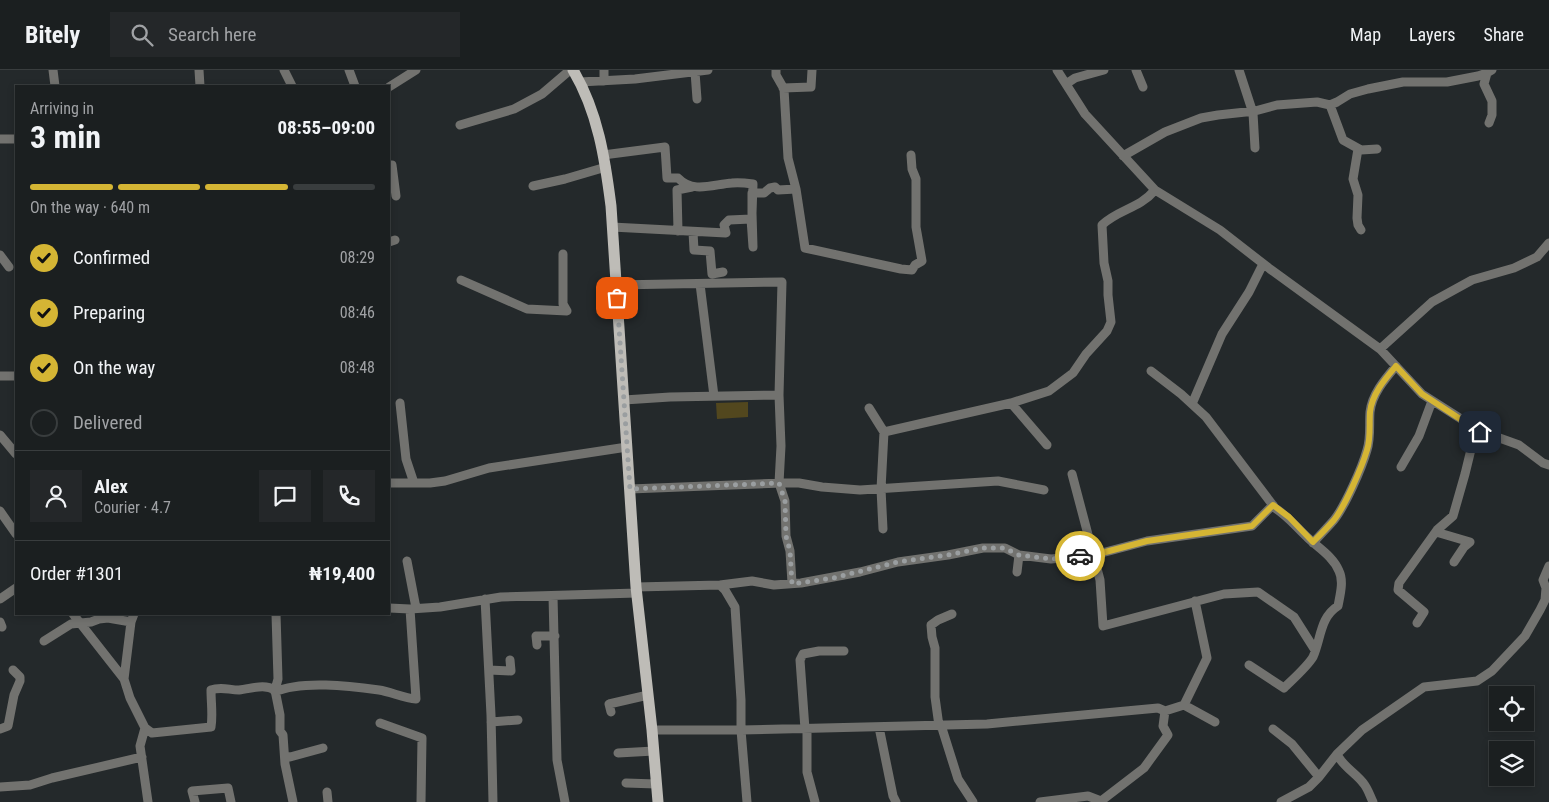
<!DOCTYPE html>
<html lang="en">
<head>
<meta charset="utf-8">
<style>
  :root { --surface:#1b1f20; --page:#242729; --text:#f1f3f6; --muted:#a0a2a5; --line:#393d3e; --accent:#d5b534 }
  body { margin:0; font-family:"Roboto Condensed",sans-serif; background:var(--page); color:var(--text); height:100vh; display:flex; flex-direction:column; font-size:19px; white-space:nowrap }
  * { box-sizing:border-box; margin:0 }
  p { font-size:16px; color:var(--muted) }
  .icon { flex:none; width:28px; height:28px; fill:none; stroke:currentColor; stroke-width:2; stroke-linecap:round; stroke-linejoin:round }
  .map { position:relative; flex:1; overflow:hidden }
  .panel { position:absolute; left:15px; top:15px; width:375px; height:530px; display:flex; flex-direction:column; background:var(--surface); border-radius:0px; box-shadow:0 2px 8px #0003,0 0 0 1px var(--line) }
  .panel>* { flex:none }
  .fabs { position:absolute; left:1489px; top:616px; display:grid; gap:10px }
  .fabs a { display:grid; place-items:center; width:45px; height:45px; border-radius:0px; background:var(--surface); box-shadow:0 2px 8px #0003,0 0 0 1px var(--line); font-size:25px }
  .pin { position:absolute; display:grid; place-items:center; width:42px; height:42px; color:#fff; margin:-21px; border-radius:10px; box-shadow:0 2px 8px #0006 }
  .courier { position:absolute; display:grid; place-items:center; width:50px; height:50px; margin:-25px; border:4px solid #d5b534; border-radius:50%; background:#fff; color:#222; box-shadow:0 1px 6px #0007 }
  .summary em { font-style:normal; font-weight:700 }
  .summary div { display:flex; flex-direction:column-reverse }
  .summary { display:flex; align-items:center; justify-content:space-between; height:85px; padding:0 15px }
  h1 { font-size:32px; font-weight:700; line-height:38px }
  .bar { display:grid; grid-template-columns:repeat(4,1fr); gap:8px 5px; align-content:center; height:60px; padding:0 15px }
  .bar i { height:6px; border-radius:4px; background:var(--line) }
  .bar .current { background:var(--accent) }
  .bar p { grid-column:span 4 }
  .line { display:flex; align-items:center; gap:12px; padding:0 15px; border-top:1px solid var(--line) }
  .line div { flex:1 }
  .round { display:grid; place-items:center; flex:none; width:52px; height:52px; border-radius:0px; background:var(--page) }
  ol { padding:0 15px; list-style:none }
  li { display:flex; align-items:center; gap:15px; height:55px }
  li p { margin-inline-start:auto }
  li .icon { padding:5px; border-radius:50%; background:var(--accent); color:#111; stroke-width:4 }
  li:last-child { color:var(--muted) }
  li i { width:28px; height:28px; border:2px solid var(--line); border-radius:50% }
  header { display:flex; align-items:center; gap:30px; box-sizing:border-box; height:70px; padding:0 25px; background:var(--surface); border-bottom:1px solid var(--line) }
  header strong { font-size:24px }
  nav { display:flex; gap:28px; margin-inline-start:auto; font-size:18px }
  .search { width:350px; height:45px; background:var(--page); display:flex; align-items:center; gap:12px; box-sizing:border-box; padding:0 18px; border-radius:0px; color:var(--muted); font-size:19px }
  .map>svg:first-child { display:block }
  .green { fill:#52471e }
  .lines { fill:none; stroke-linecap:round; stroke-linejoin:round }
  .minor { stroke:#72726f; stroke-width:9 }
  .major { stroke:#bebcb7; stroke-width:11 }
  .done { stroke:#9a9ea0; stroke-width:5; stroke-dasharray:0 9 }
  .route { stroke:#d5b534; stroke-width:6 }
</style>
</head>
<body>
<header>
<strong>Bitely</strong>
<div class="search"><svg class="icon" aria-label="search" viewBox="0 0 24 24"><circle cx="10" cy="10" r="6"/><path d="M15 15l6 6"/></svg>Search here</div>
<nav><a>Map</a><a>Layers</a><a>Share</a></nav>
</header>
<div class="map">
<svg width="1549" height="732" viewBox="0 0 1549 732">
  <rect width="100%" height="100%" fill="#24292b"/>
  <path class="green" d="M748,332v15l-31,2 -1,-16z"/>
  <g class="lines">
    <path class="minor" d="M53,0l2,16
      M199,0l1,16
      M284,0l8,16
      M349,0l6,16
      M604,0v11
      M776,0v5l8,14 4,69 8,31 9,59 96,21 11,1 3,-5 7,-4 -6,-34v-48l-4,-10 -1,-14
      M1057,0l28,44 70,76 65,40 50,39 110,80 42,45 58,37 39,14 24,18 6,2
      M1136,0l7,17
      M1239,0l14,43 2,35
      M695,2l2,27
      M580,12l55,-3 73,-9
      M1066,14l9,-6 29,-8
      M389,17l27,-17
      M783,18l28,-1 1,-17
      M1330,35l13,35 18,10 16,-1
      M1489,53l3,-8v-14l-8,-17 3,-11 5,-3
      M460,55l54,-16 28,-15 28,-24
      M0,69h16
      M1358,79l-5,30 5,16 -1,23 1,7 3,5
      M603,85l62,-8 2,31h11c15,16 36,6 54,5 7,-1 14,0 21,1l-1,29v-20h12l6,-5 5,-1 3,3 18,-1
      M1123,86l42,-24 36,-14 17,-3 37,-4 22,-6 40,-3 13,3 7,-3 13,-8 18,-5 35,-7h44l31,-6 9,-3
      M389,95h3l4,31
      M533,116l32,-7 41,-12
      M612,157l114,6 -2,-8 5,-5 22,-1 2,28 -1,-34
      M678,161l-1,-41 15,-3
      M693,162l1,18 16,1 2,23 11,-2
      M389,172l6,-2
      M0,185l9,12
      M461,210l66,29 40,2 -4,-7v-50
      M700,214l14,112
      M616,215l166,-3 -3,113
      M1380,279l52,-47 40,-22 42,-12 23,-11 12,-14
      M1151,301l30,23 25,23 69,91c15,10 19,17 32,29 10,10 26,19 32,34 5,10 1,24 -1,35 -18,11 -17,33 -25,51 -6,10 -21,23 -29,31l-35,-23
      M0,306h16
      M624,330l46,-3 109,-2 2,51 -2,37 6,18 1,35 4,15 2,32
      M400,333l6,56 8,24
      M1011,333l38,-12 24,-18 13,-19 21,-23 4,-9 -3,-27v-14l-4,-18 -2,-38c17,-16 37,-16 53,-35
      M1192,334l30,-70 27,-42 14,-28
      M869,338l15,24
      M0,365l16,19
      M1401,397l18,-31 13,-35
      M1072,404l28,106 3,46 121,-32 34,-2 36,25 21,33
      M389,413h41l15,-2 44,-13 138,-21
      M630,419l152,-6h17l23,4 38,3 138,-9 46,9
      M0,441l16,23
      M883,459l-2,-40 3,-57 127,-29 36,42
      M1436,462l34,10 -6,5 -10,15
      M1313,473c7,-8 14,-15 21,-23 11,-14 28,-52 33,-70 4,-12 2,-25 3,-38 2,-18 15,-33 26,-46
      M407,491l9,47
      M1017,502l2,-17
      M720,515l5,5 10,17 6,93v30l6,72
      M636,517l84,-2 32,-4 22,4 27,-2 59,-11 38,-10 50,-7 35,-7h22l14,7 32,4 43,-4 53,-14 105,-15 21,-21
      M553,526l4,164 8,42
      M0,529l16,-11
      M485,529l6,116 2,87
      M389,538l21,1
      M73,544l51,65
      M134,544l-3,8 -7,57 6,19 15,30 -5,18 8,56
      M276,544l2,65 -3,11 5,25v16l3,4 2,29 8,38
      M0,552l2,5
      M1417,553l7,-11 -26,-22 1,-7 38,-53 16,-14 12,-42 11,-45
      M44,571l27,-17 20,-2 8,-3 9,-1 23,4
      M537,575l-1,-9h19
      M489,600l22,1 -1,-11
      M275,622c26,-12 75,-6 104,-2 12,2 25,8 37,9l-6,-90 30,-2 61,-10 136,-4
      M1184,635l31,17
      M1165,641l19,-6 23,-47 -12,-57
      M611,642l-2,-8 39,-9
      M491,652l27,-2
      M380,653l42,15 -1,64
      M941,655l17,54 15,23
      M939,656l-4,-29v-49l-3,-11 -1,-12 7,-5 14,-6
      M879,657l14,69 3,6
      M145,658l7,5 59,-6c2,-12 0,-24 0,-37 10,-4 18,0 28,0 12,-1 25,-7 36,0
      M0,659l8,-3 6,-31 6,-14v-4l-7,-7
      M805,659l-5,-69 3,-6 16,-3h25
      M807,659v43l8,30
      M1273,659l19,15 27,33
      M652,660h89l246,-6 171,-16 7,3 -2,15 5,9 -24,33 -43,33 1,1
      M618,683l36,-2
      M1337,684c5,12 19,19 27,30 4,5 6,12 9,18
      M285,686l5,1 33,-9
      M626,713l30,1
      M0,717l30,-2 22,-7 90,-21
      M327,722l1,10
      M195,732l-3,-11 36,-3 3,14
      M1040,732l48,-6 13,5
      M1281,732l28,-15 10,-10 18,-23 25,-24 62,-43 53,-6 15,-10 33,-35 15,-26 5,-10 1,-12 -3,-8 6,-14"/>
    <path class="major" d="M573,0c25,42 32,89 38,136l25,381 16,143 6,72"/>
  </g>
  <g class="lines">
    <path class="done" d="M617,228l13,191 149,-6 6,18 1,35 4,15 2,33 41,-6 65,-16 50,-7 35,-7h21l15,7 32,4 29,-3"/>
    <path class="route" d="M1080,486l14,-1 53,-14 105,-15 21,-21 16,12 24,25c7,-7 14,-14 21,-22 11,-14 28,-53 33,-70 4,-12 2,-25 3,-38 2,-18 15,-33 26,-46l26,28 58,38"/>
  </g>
</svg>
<div class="fabs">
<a><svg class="icon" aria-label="locate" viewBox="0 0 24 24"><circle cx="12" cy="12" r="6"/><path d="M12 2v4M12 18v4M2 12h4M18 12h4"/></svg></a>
<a><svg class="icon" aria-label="layers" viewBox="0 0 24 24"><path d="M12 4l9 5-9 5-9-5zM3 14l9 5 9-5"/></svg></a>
</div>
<div class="pin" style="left:617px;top:228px;background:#ea580c"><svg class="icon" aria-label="bag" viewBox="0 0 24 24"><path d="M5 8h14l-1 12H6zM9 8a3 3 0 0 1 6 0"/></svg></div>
<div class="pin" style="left:1480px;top:362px;background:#1f2937"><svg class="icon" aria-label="home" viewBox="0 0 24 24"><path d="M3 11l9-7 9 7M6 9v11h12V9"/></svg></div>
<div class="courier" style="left:1080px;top:486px"><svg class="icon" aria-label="car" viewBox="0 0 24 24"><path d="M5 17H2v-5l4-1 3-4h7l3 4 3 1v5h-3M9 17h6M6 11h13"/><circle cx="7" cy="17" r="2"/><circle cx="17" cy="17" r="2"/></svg></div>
<section class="panel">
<div class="summary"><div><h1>3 min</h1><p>Arriving in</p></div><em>08:55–09:00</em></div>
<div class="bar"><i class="current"></i><i class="current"></i><i class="current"></i><i></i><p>On the way · 640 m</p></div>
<ol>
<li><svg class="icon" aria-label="check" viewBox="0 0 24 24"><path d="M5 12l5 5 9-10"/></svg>Confirmed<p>08:29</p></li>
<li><svg class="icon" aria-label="check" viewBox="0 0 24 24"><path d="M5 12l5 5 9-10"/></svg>Preparing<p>08:46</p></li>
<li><svg class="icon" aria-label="check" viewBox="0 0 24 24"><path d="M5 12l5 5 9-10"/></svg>On the way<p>08:48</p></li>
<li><i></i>Delivered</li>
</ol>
<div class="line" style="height:90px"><a class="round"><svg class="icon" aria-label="person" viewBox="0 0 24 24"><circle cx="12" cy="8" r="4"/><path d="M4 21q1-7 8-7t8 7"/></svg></a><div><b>Alex</b><p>Courier · 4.7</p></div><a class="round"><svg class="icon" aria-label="chat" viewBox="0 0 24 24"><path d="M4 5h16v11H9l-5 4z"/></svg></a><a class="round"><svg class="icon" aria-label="phone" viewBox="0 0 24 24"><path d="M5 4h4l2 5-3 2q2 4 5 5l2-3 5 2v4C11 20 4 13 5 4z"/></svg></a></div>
<div class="line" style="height:65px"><div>Order #1301</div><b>₦19,400</b></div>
</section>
</div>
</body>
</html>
